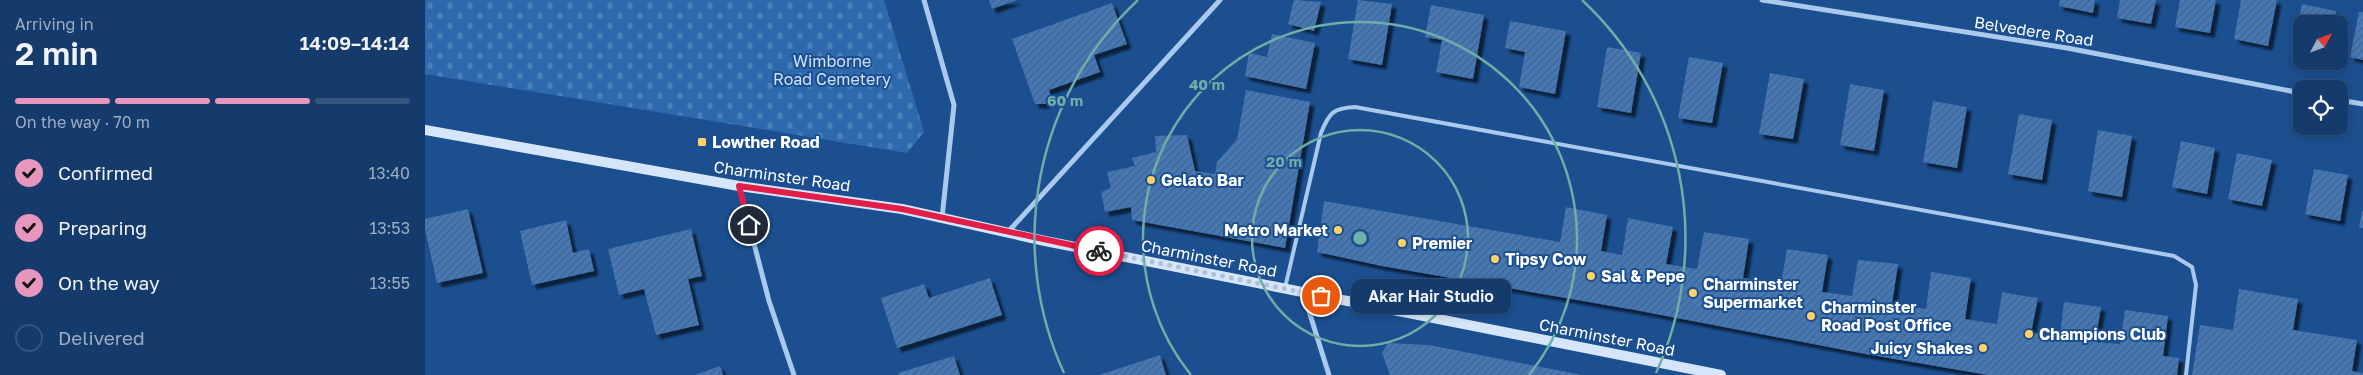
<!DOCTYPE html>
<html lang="en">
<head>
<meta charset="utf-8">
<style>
  :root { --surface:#143b6b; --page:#1d4271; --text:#f1f3f6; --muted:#9dadc1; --line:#33557e; --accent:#e797bd }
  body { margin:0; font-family:"Golos Text",sans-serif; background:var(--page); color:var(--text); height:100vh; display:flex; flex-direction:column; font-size:19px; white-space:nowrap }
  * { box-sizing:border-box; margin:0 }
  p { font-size:16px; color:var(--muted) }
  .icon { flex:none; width:28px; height:28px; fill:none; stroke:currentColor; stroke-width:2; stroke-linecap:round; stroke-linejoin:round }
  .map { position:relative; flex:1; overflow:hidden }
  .drawer { display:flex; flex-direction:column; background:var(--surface); width:425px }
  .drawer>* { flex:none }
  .needle { width:32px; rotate:49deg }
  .tools { position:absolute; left:1868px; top:15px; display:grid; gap:10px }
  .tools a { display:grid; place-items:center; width:55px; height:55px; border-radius:10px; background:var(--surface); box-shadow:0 2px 8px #0003,0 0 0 1px var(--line); font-size:25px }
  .pin { position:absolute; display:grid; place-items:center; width:42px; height:42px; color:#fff; margin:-21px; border:2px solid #fff; border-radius:50%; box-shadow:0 1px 5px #0007 }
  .courier { position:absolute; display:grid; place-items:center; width:50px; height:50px; margin:-25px; border:4px solid #e11d48; border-radius:50%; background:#fff; color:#222; box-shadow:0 1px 6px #0007 }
  .bubble { position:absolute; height:35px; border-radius:10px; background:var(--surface); box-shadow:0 2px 8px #0003,0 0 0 1px var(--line); font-size:16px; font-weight:600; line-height:35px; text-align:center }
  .head em { font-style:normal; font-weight:600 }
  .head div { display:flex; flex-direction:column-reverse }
  .head { display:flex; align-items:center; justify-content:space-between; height:85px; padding:0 15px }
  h1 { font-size:32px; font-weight:600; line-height:38px }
  .bar { display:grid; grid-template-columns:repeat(4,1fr); gap:8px 5px; align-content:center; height:60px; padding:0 15px }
  .bar i { height:6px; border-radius:4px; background:var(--line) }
  .bar .selected { background:var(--accent) }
  .bar p { grid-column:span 4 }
  ol { padding:0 15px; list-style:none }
  li { display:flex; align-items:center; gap:15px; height:55px }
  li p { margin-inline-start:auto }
  li .icon { padding:5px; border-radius:50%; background:var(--accent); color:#111; stroke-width:4 }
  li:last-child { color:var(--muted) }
  li i { width:28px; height:28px; border:2px solid var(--line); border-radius:50% }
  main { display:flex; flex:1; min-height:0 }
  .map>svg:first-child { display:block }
  .cemetery { fill:url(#cemetery-stones) }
  .building { fill:url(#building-hatch); filter:url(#shadow) }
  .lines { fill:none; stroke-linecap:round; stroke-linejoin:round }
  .service { stroke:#a9c9ee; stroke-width:4 }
  .minor { stroke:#a9c9ee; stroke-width:5 }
  .secondary { stroke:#d6e6fa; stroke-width:10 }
  .done { stroke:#afc1d8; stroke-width:5; stroke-dasharray:0 9 }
  .route { stroke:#e11d48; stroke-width:6 }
  .ring { fill:none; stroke:#6fada8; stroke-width:2.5 }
  .poi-dot { fill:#ffd166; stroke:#1b4f8f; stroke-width:2 }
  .labels { text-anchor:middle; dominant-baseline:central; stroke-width:4; stroke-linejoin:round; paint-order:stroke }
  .street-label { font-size:16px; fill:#fff; stroke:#1b4f8f }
  .park-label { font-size:16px; fill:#cfe3fa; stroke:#1b4f8f }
  .poi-label { font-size:16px; font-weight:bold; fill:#fff; stroke:#1b4f8f; text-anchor:start }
  .centre { fill:#6fada8; stroke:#1b4f8f; stroke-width:2.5 }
  .ring-label { font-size:15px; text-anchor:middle; font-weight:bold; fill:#6fada8; stroke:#1b4f8f; stroke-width:4; stroke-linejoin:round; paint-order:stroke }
</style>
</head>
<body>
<main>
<section class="drawer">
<div class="head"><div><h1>2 min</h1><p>Arriving in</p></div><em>14:09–14:14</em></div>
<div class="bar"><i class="selected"></i><i class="selected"></i><i class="selected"></i><i></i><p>On the way · 70 m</p></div>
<ol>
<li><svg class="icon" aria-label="check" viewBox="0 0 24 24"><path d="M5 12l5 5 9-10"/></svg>Confirmed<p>13:40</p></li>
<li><svg class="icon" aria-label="check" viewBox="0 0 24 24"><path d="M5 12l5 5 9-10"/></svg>Preparing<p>13:53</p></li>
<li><svg class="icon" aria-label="check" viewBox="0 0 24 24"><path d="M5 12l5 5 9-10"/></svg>On the way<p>13:55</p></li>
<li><i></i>Delivered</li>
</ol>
</section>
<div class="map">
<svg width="1938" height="375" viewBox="0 0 1938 375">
  <defs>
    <pattern id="cemetery-stones" width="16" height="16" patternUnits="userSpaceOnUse" patternTransform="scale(1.25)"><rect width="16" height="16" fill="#2e69ad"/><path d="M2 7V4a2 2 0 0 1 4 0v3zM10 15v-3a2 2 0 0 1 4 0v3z" fill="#4d80b9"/></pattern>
    <pattern id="building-hatch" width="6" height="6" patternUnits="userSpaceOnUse" patternTransform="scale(1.25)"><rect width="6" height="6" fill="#4478b7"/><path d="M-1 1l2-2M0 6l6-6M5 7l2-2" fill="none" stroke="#486282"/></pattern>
    <filter id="shadow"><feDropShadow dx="4.5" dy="4.5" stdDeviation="1" flood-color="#0009"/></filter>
  </defs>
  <rect width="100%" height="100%" fill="#1b4f8f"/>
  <path class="cemetery" d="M0,0h459l40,132 -17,21 -482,-79z"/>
  <path class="building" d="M564,0h28l-25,9z
    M869,0l27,2 -7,29 -26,-7z
    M933,0l34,4 -10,61 -34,-6z
    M1635,0h35l-2,13 -34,-7z
    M1695,0h36l-5,24 -34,-6z
    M1755,0h36l-6,33 -35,-6z
    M1816,0h36l-9,46 -34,-7z
    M687,3l15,41 -33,11 6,17 -51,18 2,7 -6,7h-10l-23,-65z
    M1877,4l34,7 -2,13h-33v28l-8,-2z
    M1006,5l53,10 -11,64 -37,-7 6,-32 -17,-3z
    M1934,12h4v48l-13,-3z
    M1085,21l56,10 -11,63 -36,-7 6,-35 -20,-4z
    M847,34l43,9 -9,46 -61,-13 4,-23 18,4z
    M1182,47l34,6 -10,60 -34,-6z
    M1264,57l34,6 -11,60 -34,-5z
    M1345,73l34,6 -11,60 -34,-5z
    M1425,84l34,6 -10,61 -34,-6z
    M821,90l64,12 -25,146 -153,-28 -1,-13 -26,5 -4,-20 10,-4 -4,-16 28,-6 -3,-8 24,-6 -1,-16 32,-1 8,36 20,3 2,-12 20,-23z
    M1508,101l34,6 -10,61 -34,-6z
    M1594,114l33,6 -10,60 -34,-6z
    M1673,130l34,6 -10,61 -34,-6z
    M1756,141l34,7 -8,46 -35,-7z
    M1812,153l35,7 -10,46 -34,-7z
    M1889,169l34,6 -8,46 -35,-7z
    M899,201l236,41 6,-35 41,8 -6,36 21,4 6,-37 45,9 -7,37 31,5 7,-37 45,7 -6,39 38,5 6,-34 41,6 -6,37 30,4 6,-36 40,4 -6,40 34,5 5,-37 40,6 -6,41 32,5 5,-32 16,3 20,3 -7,35 29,3 4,-34 37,5 -6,35 25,2 5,-34 43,6 -5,40 16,2 -2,17h-189l-128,-22 -225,-43 -253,-44 -65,-14z
    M43,209l15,64 -46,10 -12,-54v-10z
    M1937,211h1v17h-4z
    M141,220l7,33 16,-4 5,22 -62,14 -12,-54z
    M266,229l11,47 -14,3 11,46 -43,10 -12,-46 -25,6 -11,-46z
    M565,278l12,37 -105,33 -16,-50 43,-14 5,14z
    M1814,289l59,10 -5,31 64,10 -5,31 11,2v2h-171l8,-50 33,5z
    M963,343l41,2 153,30h-192l-8,-22z
    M735,355l6,20h-67z
    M529,356l6,19h-62v-2z
    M295,366l3,9h-28z"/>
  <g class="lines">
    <path class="service" d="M860,288l36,-155c8,-20 12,-25 34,-26l819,149 18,11 4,18 -10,90"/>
    <path class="minor" d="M499,0l30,105 -12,113
      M1337,0l305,48 234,45
      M1914,100l24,4
      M314,186l30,115 25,74
      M582,233l213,-233
      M878,292l26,83"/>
    <path class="secondary" d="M0,130l314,56 163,23 143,32 676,134"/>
  </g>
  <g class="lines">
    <path class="done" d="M674,251l222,45"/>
    <path class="route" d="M324,225l-10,-39 163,23 197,42"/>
  </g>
  <g class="ring">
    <circle cx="935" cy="238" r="108"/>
    <path d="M766 375A217 217 0 1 1 1104 375"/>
    <path d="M639 373A325 325 0 0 1 713 0M1157 0A325 325 0 0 1 1231 373"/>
  </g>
  <g class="poi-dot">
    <rect x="272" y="137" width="10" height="10" rx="2.5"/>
    <circle cx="726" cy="180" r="5"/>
    <circle cx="913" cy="230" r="5"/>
    <circle cx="977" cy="243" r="5"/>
    <circle cx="1070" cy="259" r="5"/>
    <circle cx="1166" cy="276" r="5"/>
    <circle cx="1268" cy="293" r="5"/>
    <circle cx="1386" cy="316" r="5"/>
    <circle cx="1604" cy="334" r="5"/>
    <circle cx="1558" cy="348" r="5"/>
  </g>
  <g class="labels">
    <g class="street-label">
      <text transform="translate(1609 31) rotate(9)">Belvedere Road</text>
      <text transform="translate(357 176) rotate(8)">Charminster Road</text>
      <text transform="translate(784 258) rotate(11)">Charminster Road</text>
      <text transform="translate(1182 337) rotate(11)">Charminster Road</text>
    </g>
    <g class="park-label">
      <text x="407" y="61">Wimborne<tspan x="407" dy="18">Road Cemetery</tspan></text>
    </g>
    <g class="poi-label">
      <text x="287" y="142">Lowther Road</text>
      <text x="736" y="180">Gelato Bar</text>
      <text x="903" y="230" text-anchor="end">Metro Market</text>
      <text x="987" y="243">Premier</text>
      <text x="1080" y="259">Tipsy Cow</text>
      <text x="1176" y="276">Sal &amp; Pepe</text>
      <text x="1278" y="284">Charminster<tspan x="1278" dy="18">Supermarket</tspan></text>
      <text x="1396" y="307">Charminster<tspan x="1396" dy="18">Road Post Office</tspan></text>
      <text x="1614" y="334">Champions Club</text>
      <text x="1548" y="348" text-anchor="end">Juicy Shakes</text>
    </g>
  </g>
  <circle cx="935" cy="238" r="8" class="centre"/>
  <g class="ring-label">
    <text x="782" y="90">40 m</text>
    <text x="640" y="106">60 m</text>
    <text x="859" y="167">20 m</text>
  </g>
</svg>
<div class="tools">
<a><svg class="needle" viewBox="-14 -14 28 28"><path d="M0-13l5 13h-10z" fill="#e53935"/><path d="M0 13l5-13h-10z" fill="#9dadc1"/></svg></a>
<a><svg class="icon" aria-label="locate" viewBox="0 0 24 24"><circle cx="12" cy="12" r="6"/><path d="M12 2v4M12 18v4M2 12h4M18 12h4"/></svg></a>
</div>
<div class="pin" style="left:896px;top:296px;background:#ea580c"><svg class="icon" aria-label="bag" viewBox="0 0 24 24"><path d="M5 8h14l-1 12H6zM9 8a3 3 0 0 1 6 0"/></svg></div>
<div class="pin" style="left:324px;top:225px;background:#1f2937"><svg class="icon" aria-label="home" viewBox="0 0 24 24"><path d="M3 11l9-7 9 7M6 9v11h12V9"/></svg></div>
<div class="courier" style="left:674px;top:251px"><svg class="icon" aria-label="bike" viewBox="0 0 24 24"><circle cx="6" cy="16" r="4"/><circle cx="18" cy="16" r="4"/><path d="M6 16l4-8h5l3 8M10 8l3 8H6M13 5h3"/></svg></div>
<div class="bubble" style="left:926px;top:279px;width:160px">Akar Hair Studio</div>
</div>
</main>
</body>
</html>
